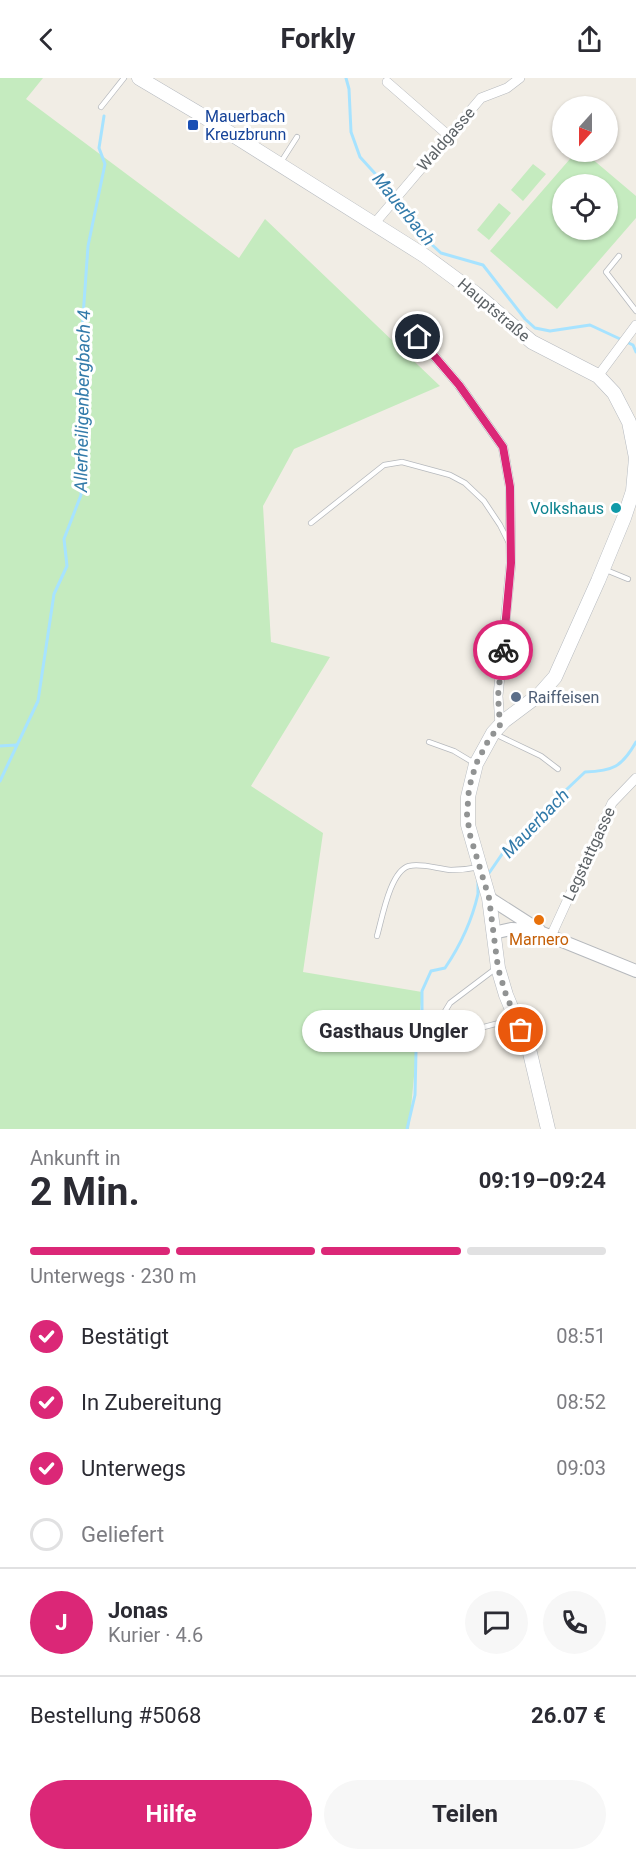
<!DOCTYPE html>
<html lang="de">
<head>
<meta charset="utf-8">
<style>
  :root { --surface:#fff; --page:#f7f7f7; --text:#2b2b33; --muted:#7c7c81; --line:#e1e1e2; --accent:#db2777 }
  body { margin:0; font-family:Roboto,sans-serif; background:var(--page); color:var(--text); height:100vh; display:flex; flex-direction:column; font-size:22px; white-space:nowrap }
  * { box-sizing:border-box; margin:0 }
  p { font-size:20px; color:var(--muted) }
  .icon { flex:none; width:33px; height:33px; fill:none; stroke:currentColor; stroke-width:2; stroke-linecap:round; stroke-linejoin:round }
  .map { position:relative; height:1051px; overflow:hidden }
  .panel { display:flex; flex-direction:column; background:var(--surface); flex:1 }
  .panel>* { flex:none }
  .needle { width:39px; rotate:201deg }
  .fabs { position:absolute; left:552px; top:18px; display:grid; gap:12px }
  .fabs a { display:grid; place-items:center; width:66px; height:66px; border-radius:50%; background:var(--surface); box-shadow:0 2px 4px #0004; font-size:30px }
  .pin { position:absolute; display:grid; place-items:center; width:51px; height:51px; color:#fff; margin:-26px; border:3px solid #fff; border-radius:50%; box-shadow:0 2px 6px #0007 }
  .courier { position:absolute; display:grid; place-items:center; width:60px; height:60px; margin:-30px; border:4px solid #db2777; border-radius:50%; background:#fff; color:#222; box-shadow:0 2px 8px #0007 }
  .bubble { position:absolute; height:42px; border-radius:21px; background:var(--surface); box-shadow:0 2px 4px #0004; font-size:20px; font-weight:700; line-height:42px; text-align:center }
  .headline em { font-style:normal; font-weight:700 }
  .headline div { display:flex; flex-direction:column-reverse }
  .headline { display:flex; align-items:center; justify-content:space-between; height:102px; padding:0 30px }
  h1 { font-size:39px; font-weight:700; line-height:45px }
  .bar { display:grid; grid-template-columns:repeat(4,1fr); gap:9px 6px; align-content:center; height:72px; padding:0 30px }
  .bar i { height:8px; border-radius:4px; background:var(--line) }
  .bar .selected { background:var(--accent) }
  .bar p { grid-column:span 4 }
  .line { display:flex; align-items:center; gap:15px; padding:0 30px; border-top:2px solid var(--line) }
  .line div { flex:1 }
  .round { display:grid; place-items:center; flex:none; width:63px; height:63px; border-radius:32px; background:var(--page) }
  ol { padding:0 30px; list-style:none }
  li { display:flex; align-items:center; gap:18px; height:66px }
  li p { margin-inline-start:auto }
  li .icon { padding:6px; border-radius:50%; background:var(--accent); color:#fff; stroke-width:4 }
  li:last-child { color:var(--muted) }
  li i { width:33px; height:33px; border:3px solid var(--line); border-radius:50% }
  .button { display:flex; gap:12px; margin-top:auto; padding:12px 30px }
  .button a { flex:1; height:69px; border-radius:36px; background:var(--accent); color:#fff; font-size:24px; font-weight:700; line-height:69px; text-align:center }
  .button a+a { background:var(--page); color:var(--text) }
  header { display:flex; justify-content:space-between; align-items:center; height:78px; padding:0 30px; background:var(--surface); font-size:27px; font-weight:700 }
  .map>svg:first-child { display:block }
  .green { fill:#c5ebbf; fill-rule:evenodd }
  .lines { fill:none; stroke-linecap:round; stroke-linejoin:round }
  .stream { stroke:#a7e3ff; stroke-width:3 }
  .service-casing { stroke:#b6b9bd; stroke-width:6 }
  .minor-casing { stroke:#b6b9bd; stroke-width:10 }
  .tertiary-casing { stroke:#b6b9bd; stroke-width:14 }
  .secondary-casing { stroke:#b7bbc0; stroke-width:15 }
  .service { stroke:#fff; stroke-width:4.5 }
  .minor { stroke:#fff; stroke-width:9 }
  .tertiary { stroke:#fff; stroke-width:12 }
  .secondary { stroke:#fff; stroke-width:14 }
  .done { stroke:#919393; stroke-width:6; stroke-dasharray:0 10.8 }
  .route { stroke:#db2777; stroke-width:8 }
  .transit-dot { fill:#1a4fb4; stroke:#fff; stroke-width:2 }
  .culture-dot { fill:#0f9aa8; stroke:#fff; stroke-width:2 }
  .service-dot { fill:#5c6f8a; stroke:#fff; stroke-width:2 }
  .food-dot { fill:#e8710a; stroke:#fff; stroke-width:2 }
  .labels { text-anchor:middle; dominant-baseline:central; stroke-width:6; stroke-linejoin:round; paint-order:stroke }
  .transit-label { font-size:16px; fill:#164399; stroke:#fff; text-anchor:start }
  .street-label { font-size:16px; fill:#5d6367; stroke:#fff }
  .culture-label { font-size:16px; fill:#0d838f; stroke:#fff; text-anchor:end }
  .service-label { font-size:16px; fill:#4e5e75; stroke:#fff; text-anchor:start }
  .food-label { font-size:16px; fill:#c56008; stroke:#fff }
  .water-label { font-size:18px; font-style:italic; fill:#337baa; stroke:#fff }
</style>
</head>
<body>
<header><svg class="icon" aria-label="back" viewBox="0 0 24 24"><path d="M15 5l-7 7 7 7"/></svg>Forkly<svg class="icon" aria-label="share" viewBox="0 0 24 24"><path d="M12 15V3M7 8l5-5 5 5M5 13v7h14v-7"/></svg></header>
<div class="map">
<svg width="636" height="1051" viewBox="0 0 636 1051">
  <rect width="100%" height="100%" fill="#f1ede5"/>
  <path class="green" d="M0,0h43l-17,21 213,159 26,-39 175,167 -146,63 -31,57 8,136 59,15 -79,129 72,47 -20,139 119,20 -13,137h-409z
    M576,74h8l52,44v22l-79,91 -67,-58zM562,106h46v46h-46z
    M533,86l13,10 -23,27 -12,-11z
    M499,125l12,10 -22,27 -12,-10z"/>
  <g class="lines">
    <path class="stream" d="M346,0l3,11 2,43 9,25 61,67 8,18 12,11 42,12 42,54 10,9 15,3 40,-6 43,20 3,7
      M0,668l16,-1
      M0,703l38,-80 16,-107 13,-28 -3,-27 17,-44v-150l7,-99 17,-82 -6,-16 5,-32
      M487,798l22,-32 76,-72c28,-1 37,-5 51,-30
      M407,1051l8,-34 1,-43 6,-39v-22l9,-20 14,-3c15,-22 27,-48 33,-74 0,-4 0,-10 0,-14"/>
    <g class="service-casing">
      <path id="service" d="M101,29l23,-29
        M281,84l16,-25
        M619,178l-13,16 30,39
        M311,445l73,-58 18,-3 48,13 15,8 19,18 16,24 9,18
        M606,492l22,9
        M495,656l46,22 17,13
        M429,664l25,9 20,12
        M377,858c5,-17 13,-65 32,-70 13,-3 29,3 42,4 9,0 19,-1 28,-3
        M495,891l-45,34 -6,10 5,13 12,7 53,-14"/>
    </g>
    <g class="minor-casing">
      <path id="minor" d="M387,4l62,54
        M374,146l107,-126 26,-10 13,-10
        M418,259l41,48 44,62 7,40 1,76 -13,133 2,29
        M598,298l38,-51
        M551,858l61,-133 24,-25"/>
    </g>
    <g class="tertiary-casing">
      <path id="tertiary" d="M489,820l50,32
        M493,855l18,-4 24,1 101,41"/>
    </g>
    <g class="secondary-casing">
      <path id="secondary" d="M139,0l59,35 227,143 50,37 57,49 66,34 16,17 15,29 7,36 -3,33 -9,27 -26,63 -43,96 -15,17 -36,27 -11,12 -17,31 -8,33v28l21,73 9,70 8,27 24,58 18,76"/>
    </g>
    <use href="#service" class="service"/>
    <use href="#minor" class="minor"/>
    <use href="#tertiary" class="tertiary"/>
    <use href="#secondary" class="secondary"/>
  </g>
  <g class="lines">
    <path class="done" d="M503,572l-5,46 2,29 -12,16 -12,23 -7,24 -2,27 3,20 19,63 9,70 8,27 15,35"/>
    <path class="route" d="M418,259l41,48 44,62 7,40 1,76 -8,87"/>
  </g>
  <rect class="transit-dot" x="187" y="41" width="12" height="12" rx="3"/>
  <circle class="culture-dot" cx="616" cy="430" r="6"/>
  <circle class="service-dot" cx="516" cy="619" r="6"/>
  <circle class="food-dot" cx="539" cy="842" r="6"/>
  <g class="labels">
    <g class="transit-label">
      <text x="205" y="38">Mauerbach<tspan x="205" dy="18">Kreuzbrunn</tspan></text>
    </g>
    <g class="street-label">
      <text transform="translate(446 61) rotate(-49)">Waldgasse</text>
      <text transform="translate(494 232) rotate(40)">Hauptstraße</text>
      <text transform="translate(589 776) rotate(-65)">Legstattgasse</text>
    </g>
    <g class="culture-label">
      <text x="604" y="430">Volkshaus</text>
    </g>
    <g class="service-label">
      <text x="528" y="619">Raiffeisen</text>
    </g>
    <g class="food-label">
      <text x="539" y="861">Marnero</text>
    </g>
    <g class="water-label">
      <text transform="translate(404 131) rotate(51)">Mauerbach</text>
      <text transform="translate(82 323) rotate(-89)">Allerheiligenbergbach 4</text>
      <text transform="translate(535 745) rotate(-46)">Mauerbach</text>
    </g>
  </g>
</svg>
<div class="fabs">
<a><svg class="needle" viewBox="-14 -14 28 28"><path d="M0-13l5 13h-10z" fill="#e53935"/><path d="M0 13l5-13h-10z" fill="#7c7c81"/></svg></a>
<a><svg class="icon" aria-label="locate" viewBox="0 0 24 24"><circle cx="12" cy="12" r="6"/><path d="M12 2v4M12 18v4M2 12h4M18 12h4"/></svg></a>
</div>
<div class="pin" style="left:521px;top:952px;background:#ea580c"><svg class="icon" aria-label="bag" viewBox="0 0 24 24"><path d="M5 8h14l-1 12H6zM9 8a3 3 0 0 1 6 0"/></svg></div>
<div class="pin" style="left:418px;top:259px;background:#1f2937"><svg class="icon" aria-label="home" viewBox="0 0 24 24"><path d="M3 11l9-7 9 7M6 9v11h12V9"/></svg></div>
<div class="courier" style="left:503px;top:572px"><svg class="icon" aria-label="bike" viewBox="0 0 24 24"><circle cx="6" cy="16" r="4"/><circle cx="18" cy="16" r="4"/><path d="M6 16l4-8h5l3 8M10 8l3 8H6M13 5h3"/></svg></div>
<div class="bubble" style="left:302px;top:932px;width:183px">Gasthaus Ungler</div>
</div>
<section class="panel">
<div class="headline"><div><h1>2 Min.</h1><p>Ankunft in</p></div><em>09:19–09:24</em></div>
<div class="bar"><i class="selected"></i><i class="selected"></i><i class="selected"></i><i></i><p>Unterwegs · 230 m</p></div>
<ol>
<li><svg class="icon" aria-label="check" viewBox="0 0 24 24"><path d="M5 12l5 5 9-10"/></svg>Bestätigt<p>08:51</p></li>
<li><svg class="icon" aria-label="check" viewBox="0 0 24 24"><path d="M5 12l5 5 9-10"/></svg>In Zubereitung<p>08:52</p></li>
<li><svg class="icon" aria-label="check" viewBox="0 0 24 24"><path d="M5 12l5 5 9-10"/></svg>Unterwegs<p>09:03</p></li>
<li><i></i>Geliefert</li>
</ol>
<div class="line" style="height:108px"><b class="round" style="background:var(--accent);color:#fff">J</b><div><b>Jonas</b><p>Kurier · 4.6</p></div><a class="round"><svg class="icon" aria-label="chat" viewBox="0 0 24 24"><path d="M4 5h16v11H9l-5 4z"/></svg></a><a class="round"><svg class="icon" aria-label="phone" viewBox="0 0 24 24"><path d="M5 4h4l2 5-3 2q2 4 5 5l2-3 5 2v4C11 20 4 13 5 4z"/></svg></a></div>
<div class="line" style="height:78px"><div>Bestellung #5068</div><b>26.07 €</b></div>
<div class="button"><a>Hilfe</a><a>Teilen</a></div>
</section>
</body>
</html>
